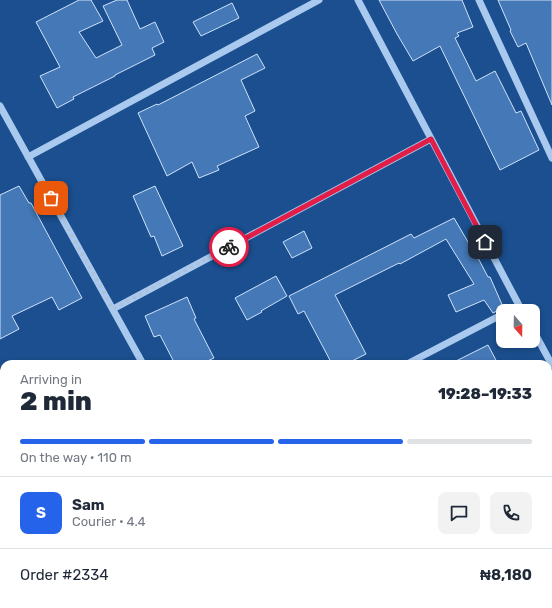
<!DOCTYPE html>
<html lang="en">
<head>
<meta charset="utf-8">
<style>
  :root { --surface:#fff; --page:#f2f2f3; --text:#1f2937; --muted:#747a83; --line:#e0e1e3; --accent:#2563eb }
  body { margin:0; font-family:Rubik,sans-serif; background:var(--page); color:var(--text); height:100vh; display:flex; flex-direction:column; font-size:15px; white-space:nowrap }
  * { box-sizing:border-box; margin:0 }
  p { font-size:13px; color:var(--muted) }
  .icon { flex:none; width:22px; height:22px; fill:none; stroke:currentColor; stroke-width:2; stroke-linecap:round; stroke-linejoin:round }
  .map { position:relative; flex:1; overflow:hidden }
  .side { position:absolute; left:0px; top:360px; width:552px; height:248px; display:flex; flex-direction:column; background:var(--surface); border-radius:12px 12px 0 0; box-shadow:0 2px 6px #0003 }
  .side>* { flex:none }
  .needle { width:26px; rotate:160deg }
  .controls { position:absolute; left:496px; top:304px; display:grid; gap:8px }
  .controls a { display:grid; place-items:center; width:44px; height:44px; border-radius:8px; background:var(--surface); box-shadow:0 2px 6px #0003; font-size:20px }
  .pin { position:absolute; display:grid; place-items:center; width:34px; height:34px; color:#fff; margin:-17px; border-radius:8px; box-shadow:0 2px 6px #0006 }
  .courier { position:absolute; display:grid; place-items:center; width:40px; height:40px; margin:-20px; border:3px solid #e11d48; border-radius:50%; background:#fff; color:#222; box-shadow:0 1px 5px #0007 }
  .summary em { font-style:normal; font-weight:800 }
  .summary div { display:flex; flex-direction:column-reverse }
  .summary { display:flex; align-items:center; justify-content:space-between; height:68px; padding:0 20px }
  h1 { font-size:26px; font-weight:800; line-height:30px }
  .bar { display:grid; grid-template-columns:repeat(4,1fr); gap:6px 4px; align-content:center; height:48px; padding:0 20px }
  .bar i { height:5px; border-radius:3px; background:var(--line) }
  .bar .current { background:var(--accent) }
  .bar p { grid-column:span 4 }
  .line { display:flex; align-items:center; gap:10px; padding:0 20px; border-top:1px solid var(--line) }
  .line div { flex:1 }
  .round { display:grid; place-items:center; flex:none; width:42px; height:42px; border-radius:8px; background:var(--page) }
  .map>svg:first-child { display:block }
  .building { fill:#4478b7; stroke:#cfe3fa }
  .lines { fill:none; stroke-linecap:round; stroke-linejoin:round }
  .minor { stroke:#a9c9ee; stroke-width:7 }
  .done { stroke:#afc1d8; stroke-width:4; stroke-dasharray:0 7.2 }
  .route { stroke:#e11d48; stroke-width:5 }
</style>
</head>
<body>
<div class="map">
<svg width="552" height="608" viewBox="0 0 552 608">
  <rect width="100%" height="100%" fill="#1b4f8f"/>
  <path class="building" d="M79,0h12l12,21 -24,11 17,26 26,-13 -19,-39 14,-6h10l13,29 15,-7 9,20 -12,6 3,7 -40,20v1l-42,21 1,2 -17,9 -17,-32 20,-9 -24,-45z
    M379,0h83l11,27 -16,6 2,3 -4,2 21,43 19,-10 21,42 5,-2 18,39 -39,20 -60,-124 -27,15 -16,-27z
    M498,0h54v105l-26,-62 -8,4 -8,-16 1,-1z
    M232,3l7,15 -38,18 -8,-14z
    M257,54l8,14 -24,12 14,31 -10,5 14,31 -42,19 2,4 -20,8 -7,-16 -25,14 -29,-63 19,-9 1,1z
    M19,186l10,17h2l51,95 -23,12 -7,-13 -40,19 7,13 -19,10v-144z
    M155,186l28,60 -21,10 -8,-20 -3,1 -18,-41z
    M454,218l21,36h1l12,23h2l14,32h-3l-8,4 -9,-13 -28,12 -8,-17 26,-11 -28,-45 -46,25 -1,-1 -64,32 31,59 -20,10h-14l-28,-53 -6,3 -9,-18 122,-62 3,4z
    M304,231l8,17 -20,10 -9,-16z
    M276,276l11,20 -26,15 1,1 -15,8 -12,-22z
    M187,297l9,21 -2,1 20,39 -13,6h-26l-15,-29 -6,2 -9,-21z
    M488,345l10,19h-48z"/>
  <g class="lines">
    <path class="minor" d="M358,0l164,311
      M479,0l73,158
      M0,106l143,258
      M28,157l291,-157
      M113,309l318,-170
      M509,311l10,-5
      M533,330l19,35
      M407,364l96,-50
      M0,496l4,7
      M548,549l4,-1
      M60,604l2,4
      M499,604l2,4
      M39,608l9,-4
      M331,608l7,-4"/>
  </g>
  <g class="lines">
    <path class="done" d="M51,198l62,111 116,-62"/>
    <path class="route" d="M229,247l202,-108 54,103"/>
  </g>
</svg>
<div class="controls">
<a><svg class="needle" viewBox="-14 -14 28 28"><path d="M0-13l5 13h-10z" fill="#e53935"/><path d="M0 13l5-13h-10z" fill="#747a83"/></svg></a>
</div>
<div class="pin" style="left:51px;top:198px;background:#ea580c"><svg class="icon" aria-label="bag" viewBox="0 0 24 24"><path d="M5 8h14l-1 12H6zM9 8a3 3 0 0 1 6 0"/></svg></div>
<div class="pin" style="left:485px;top:242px;background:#1f2937"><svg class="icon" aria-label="home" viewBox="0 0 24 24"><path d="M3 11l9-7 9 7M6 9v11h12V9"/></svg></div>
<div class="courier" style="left:229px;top:247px"><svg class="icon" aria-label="bike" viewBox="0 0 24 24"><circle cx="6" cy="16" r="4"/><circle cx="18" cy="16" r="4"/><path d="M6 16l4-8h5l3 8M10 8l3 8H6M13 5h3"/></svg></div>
<section class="side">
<div class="summary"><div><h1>2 min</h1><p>Arriving in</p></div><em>19:28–19:33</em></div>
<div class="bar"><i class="current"></i><i class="current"></i><i class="current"></i><i></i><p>On the way · 110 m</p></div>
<div class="line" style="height:72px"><b class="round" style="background:var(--accent);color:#fff">S</b><div><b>Sam</b><p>Courier · 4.4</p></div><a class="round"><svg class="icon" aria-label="chat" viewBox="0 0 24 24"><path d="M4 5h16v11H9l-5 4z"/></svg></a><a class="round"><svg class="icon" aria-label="phone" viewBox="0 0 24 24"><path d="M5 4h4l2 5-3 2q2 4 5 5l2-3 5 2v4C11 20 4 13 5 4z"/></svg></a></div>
<div class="line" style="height:52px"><div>Order #2334</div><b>₦8,180</b></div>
</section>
</div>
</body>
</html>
